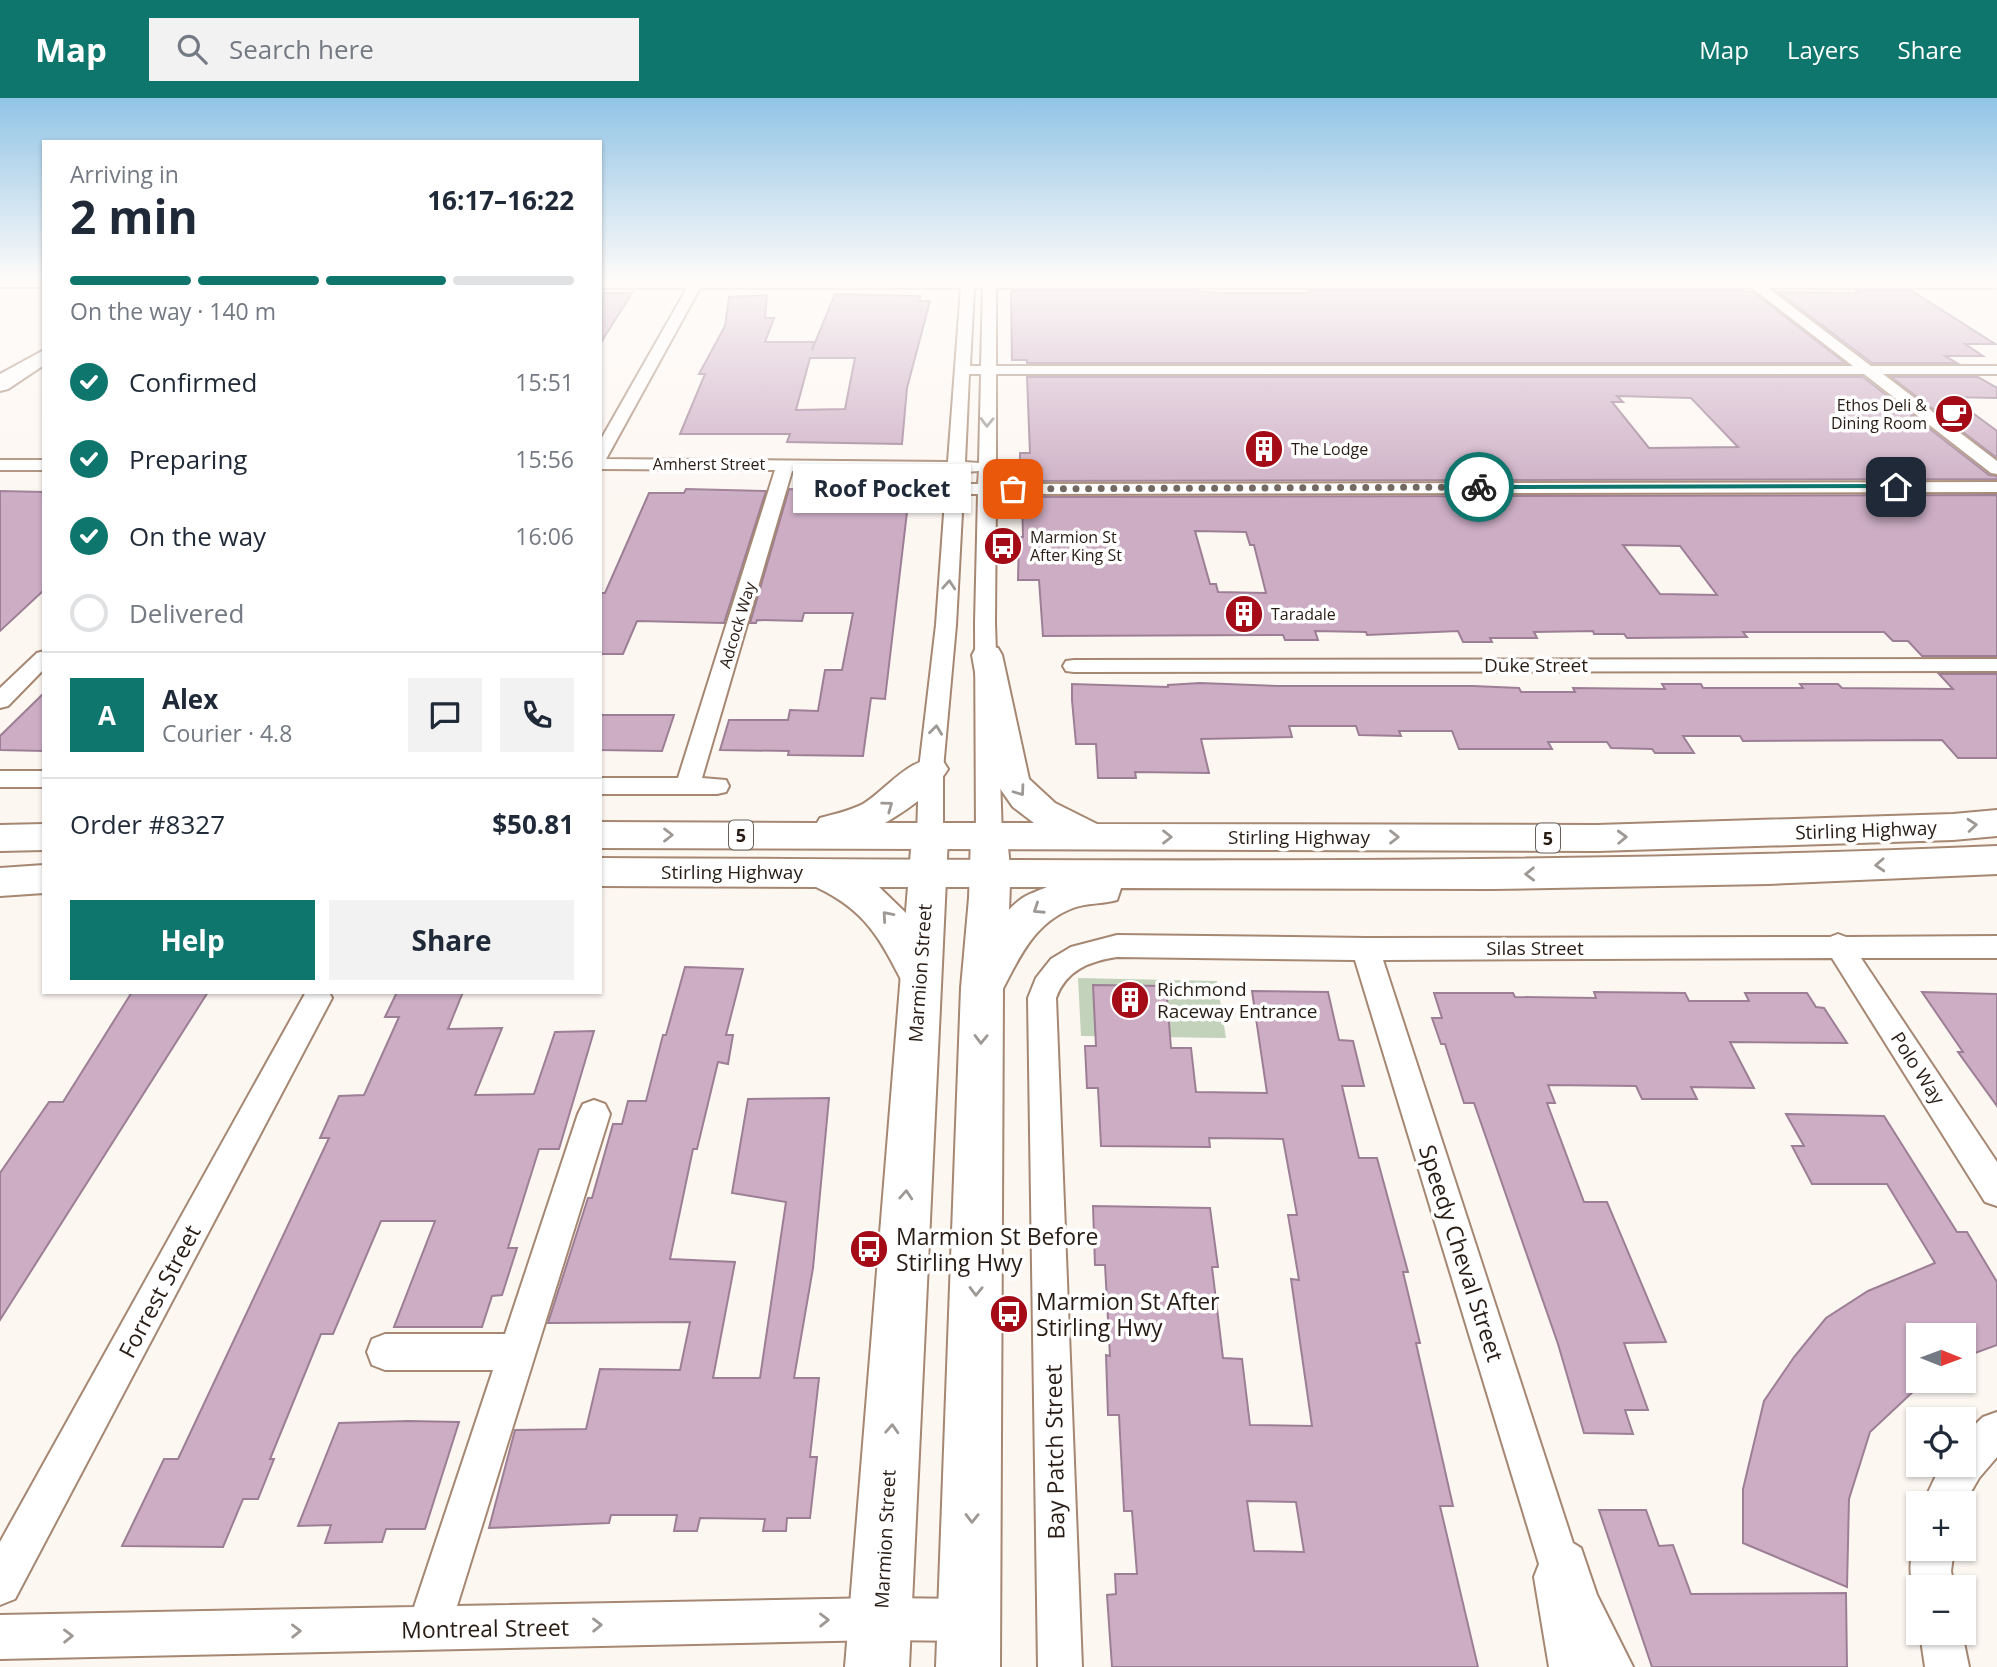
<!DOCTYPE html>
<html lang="en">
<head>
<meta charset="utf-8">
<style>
  :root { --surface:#fff; --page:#f2f2f3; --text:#1f2937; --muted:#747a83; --line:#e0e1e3; --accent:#0f766e }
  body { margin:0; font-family:"Open Sans",sans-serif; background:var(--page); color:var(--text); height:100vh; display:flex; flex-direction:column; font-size:26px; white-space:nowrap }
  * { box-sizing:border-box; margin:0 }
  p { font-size:23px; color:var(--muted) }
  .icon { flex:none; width:38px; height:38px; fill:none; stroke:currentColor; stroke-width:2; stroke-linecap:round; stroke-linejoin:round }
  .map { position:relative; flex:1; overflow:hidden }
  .panel { position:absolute; left:42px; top:42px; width:560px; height:854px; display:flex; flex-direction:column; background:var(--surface); border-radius:0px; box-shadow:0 2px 5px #0004 }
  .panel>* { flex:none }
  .needle { width:46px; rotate:91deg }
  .buttons { position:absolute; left:1906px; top:1225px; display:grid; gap:14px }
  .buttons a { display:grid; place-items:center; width:70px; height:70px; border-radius:0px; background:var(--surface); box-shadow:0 2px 5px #0004; font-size:35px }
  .pin { position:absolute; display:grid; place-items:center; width:60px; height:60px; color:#fff; margin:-30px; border-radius:14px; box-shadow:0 4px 10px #0006 }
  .courier { position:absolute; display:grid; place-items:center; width:70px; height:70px; margin:-35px; border:5px solid #0f766e; border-radius:50%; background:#fff; color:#222; box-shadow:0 2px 9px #0007 }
  .bubble { position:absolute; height:49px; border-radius:0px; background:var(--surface); box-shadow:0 2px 5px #0004; font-size:23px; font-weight:700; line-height:49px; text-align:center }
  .headline em { font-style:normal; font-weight:700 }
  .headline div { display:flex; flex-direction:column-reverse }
  .headline { display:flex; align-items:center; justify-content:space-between; height:119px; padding:0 28px }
  h1 { font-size:46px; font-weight:700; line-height:52px }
  .bar { display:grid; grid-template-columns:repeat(4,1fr); gap:10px 7px; align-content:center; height:84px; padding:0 28px }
  .bar i { height:9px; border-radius:5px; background:var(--line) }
  .bar .current { background:var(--accent) }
  .bar p { grid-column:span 4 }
  .line { display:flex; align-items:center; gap:18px; padding:0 28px; border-top:2px solid var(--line) }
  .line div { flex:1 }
  .round { display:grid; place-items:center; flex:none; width:74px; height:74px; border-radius:0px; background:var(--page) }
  ol { padding:0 28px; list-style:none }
  li { display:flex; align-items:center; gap:21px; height:77px }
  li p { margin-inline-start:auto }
  li .icon { padding:7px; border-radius:50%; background:var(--accent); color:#fff; stroke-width:4 }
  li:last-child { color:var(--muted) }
  li i { width:38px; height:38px; border:4px solid var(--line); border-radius:50% }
  .button { display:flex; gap:14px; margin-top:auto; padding:14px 28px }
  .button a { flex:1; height:80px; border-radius:0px; background:var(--accent); color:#fff; font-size:28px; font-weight:700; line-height:80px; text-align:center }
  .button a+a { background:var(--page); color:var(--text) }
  header { display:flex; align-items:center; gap:42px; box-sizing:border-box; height:98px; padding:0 35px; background:var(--accent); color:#fff }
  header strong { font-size:33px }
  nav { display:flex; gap:38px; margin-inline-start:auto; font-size:24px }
  .search { width:490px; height:63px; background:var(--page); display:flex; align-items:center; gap:18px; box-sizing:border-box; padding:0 24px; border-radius:0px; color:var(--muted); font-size:26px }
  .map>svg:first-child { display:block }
  .green { fill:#c3d2ba }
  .building { fill:#ccadc4; stroke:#9d7f95; stroke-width:2; fill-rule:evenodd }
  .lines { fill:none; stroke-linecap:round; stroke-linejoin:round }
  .minor-casing { stroke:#a58772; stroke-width:4 }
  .primary-casing { stroke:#a58772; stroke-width:4 }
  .trunk-casing { stroke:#a58772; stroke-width:4 }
  .minor { fill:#fff; fill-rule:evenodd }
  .primary { fill:#fff; fill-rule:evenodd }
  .trunk { fill:#fff; fill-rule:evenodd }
  .oneway { stroke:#9e9995 }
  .route { fill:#0f766e }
  .done { stroke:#736962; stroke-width:7; stroke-dasharray:0 12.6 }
  .labels { text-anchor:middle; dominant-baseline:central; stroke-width:7; stroke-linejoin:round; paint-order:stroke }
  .far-poi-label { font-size:16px; fill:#281c14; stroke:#fff; text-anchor:start }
  .far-street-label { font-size:16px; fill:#281c14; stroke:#fff }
  .shield { fill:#fff; stroke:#68605a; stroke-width:2 }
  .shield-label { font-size:18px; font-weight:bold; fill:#281c14 }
  .street-label { font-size:19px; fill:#281c14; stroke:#fff }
  .poi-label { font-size:19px; fill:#281c14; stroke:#fff; text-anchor:start }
  .near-poi-label { font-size:23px; fill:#281c14; stroke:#fff; text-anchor:start }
  .near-street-label { font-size:23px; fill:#281c14; stroke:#fff }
</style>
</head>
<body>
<header>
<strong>Map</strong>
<div class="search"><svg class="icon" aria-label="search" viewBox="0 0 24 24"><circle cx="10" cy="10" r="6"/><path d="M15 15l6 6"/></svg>Search here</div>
<nav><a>Map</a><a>Layers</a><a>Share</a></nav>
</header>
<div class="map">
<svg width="1997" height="1569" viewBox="0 0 1997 1569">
  <rect width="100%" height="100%" fill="#fdf7f2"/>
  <path class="green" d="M1078,880l139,3 9,57 -145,-2z"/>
  <path class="building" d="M1011,193h182l30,2h87l-1,-2h433l11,1 92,71h-818v-3h-15z
    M1855,193h57l83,53h-30l18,12h-38l12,7h-85l-94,-71 81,1z
    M600,195h32l-32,51z
    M835,196l85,2v5h10l-23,87 -5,56 -115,-2 3,-8h-110l25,-60h-6l26,-48 4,-29 38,-2 -2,23h9l-9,24h49l-2,8zM810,260h45l-10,51 -49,1z
    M1027,279h836l126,98 8,1v3l-976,2 -21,-16 20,-2v-10h10zM1617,298l74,2 47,49 -89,1 -37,-46h11z
    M1891,279h87l19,11v10l-46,-1 46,34v27z
    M686,391l80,2 -42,132 -87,-2 -14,33h-23v-61h5l44,-100h35z
    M789,391l120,6 -24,204 -14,-1 -8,58 -75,-1 1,-4 -69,-1 9,-30h59l2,-10 28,1 7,-41h17l11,-57h-49l-2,8 -45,-1 -1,3h-6z
    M0,393l44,1v98l-44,41z
    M1997,397v161h-75l-14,-15h-15l-9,-9h-141l4,5 -120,1 -3,-4h-30l-1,-3 -59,1 3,6h-47l2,4h-29l-5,-11 -91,4 -1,-3 -51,-1 3,9h-33l-2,-5 -240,1 -4,-56h-21l1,-43h4l-1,-40zM1195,433l51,1 4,13h4l12,48 -48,-1 -2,-8h-6zM1623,447l57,1 37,49 -57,-1z
    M1939,576h58v84h-39l-16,-18 -199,1 -3,-5h-57l11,17h-39l-3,-4 -41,-1 -4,-6h-59l4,7h-93l-7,-18h-53l2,5 -42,-1 -3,-9h-67l3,11 -91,2 8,34 -74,-1 1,6h-38l-2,-34h-20l-4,-44v-16l96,3v-2l32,-2 78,3h195l46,2 2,4h54l-2,-4 92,1 -3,-5h39l2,4h100l-3,-4h38l4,4 111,1z
    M44,595v58l-44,-1v-14z
    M600,617h74l-12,36 -62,-1z
    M685,869l58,2 -17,66h7l-5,29 -10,-2 -21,87h-4l-23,110 65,3 -22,116h47l26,-176 -54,-9 16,-94 81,-1 -16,170 -19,110h25l-9,79h7l-7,61h-23l-1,13h-23l2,-12 -65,-1 -3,13h-23l3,-16h-66l-2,8 -120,5 26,-98 71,-1 14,-60 80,1 10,-48 -142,1 40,-125h4l21,-74h9l6,-23h18l17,-66h3z
    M1093,887l73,1 5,62h20l5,44 71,1 -15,-102 76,1 11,48 14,1 11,45h-22l17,72h18l31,114h-5l17,71h-4l37,163h-13l38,161h-366l-5,-72 9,-1 -1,-20h22l-5,-63h-8l-5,-96h-11l-2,-60 4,1 -5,-91h-10l-2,-59 117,2 8,59h-6l11,91 19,1 8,66 62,1 -21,-147 8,1 -11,-65h9l-14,-76 -74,-1 1,9 -109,-1 -3,-58h-11l-2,-42h11zM1247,1403l49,1 8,50 -50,-1z
    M132,894h76l-208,328v-147l49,-71h14z
    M397,894h66l-15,37 54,-1 -27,67 59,-1 21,-62 39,-1 -35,118h-20l-31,99h9l-15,47 -10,1 -10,31h-88l41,-106h-54l-48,113h-12l-51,125h4l-16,40h-15l-20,48 -101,-1 42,-87h14l151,-321h-9l19,-42 25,-1 35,-78h-14z
    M1594,894l91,1 4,8h60l-4,-8h62l9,14 8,1 23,35 -117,-1 24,46 -63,-1 6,12h-55l-6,-13 -88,-1 7,18h-8l37,99h23l59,140 -42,1 24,67h-23l8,24 -49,-1 -26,-89 -84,-241h-10l-19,-59h-4l-9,-26h10l-8,-25h79l2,4 81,1z
    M1922,894l75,2v112l-39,-54h5z
    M1786,1016l98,2 73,116h10l30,50v63l-33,12v-22h-46v52l-48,45 -21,67 -2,88 -104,-44v-54l21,-88 30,-44 32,-39 42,-27 67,-28 -48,-79h-75l-20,-38h12z
    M408,1323l51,1 -34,107h-39l-4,13 -57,1 6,-18 -33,1 41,-103z
    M1599,1412h47l13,36 14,-1 18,49 155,-1 1,74h-195z"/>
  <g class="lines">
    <g class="minor-casing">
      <path id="minor" d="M0,182h44v7h-44z
        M600,182h1397v8h-229l103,78h126v8h-114l114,87v13l-6,-1 -127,-99h-868v110l1001,-2v10l-1001,2 -1,129 7,214 -4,6 -9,3 -9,-3 -4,-6 -1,-214 3,-129h-15l-7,131 -13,144v68l-4,6 -9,3 -9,-3 -4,-6 2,-68 17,-144 11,-153 -155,-1 -90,307 24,2 3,6 -3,6 -9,2h-117v-16h78l97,-308 -175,-1v-28l87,-153h-87zM700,190h261l-13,174 -342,-3zM974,190h9l-2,78h-11zM996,190h756l101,78h-857zM969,276h12l-2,89 -14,-1zM979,373l-1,13h-14v-12z
        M0,362h44v10h-44z
        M44,553v18l-36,37 -8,2v-20l37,-35z
        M1997,561v12l-923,1 -8,-1 -3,-5 3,-5 8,-1z
        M0,673h44v16h-44z
        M1838,836l8,3 151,-1v22h-136l136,204v44l-12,-4 -153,-244 -449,2 190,583 8,5 16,47 36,72h-84l-15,-90 5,-13 -184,-604 -238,-3c-27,4 -51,13 -61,41l26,669h-44l-10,-669 8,-20 15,-19 20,-12 46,-12 249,3 464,-1z
        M306,894h23l3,6 -317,601 -15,6v-63z
        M594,1002l11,4 5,10 -153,492 423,-8 90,1 15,6 6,15 -6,15 -15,6 -90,-1 -880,19v-44l414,-8 79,-237h-108l-13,-5 -5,-13 5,-13 13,-5h120l73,-220 5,-10z
        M1997,1314v45l-18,21 -15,26 -41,-1 18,-38h23v-30l19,-18z
        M1918,1437v14h36l-3,22 3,16h-36v15c-10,-24 -10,-43 0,-67z
        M1920,1535h42l7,34h-44z"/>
    </g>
    <g class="primary-casing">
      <path id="primary" d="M44,252v15l-36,24 -8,2v-17z
        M930,726l13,4 5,9 -39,830h-64l67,-830 5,-9z
        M989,726l13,4c16,26 3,125 1,160l-3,679h-64l25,-679 8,-90 2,-61 5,-9z"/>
    </g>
    <g class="trunk-casing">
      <path id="trunk" d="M987,548l11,2 4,7 27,124 26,24 42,21 500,1 356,-11 44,-4v26l-44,4 -356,11 -997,-3v-26l217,1 3,-5c15,-4 29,-7 43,-14 25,-15 49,-52 80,-43l5,8c-13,22 -41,41 -63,54h149l-21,-16 -19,-27 -22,-125 4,-7z
        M44,726v26l-44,1v-26z
        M1997,748v28l-229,10 -276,5 -371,-1 -4,12c-14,4 -31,3 -44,8 -42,16 -56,55 -76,92l-15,5 -15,-5 -6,-12c16,-30 32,-68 60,-89 7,-5 17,-8 26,-12h-168l29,28 33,60 -6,12 -15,4 -15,-4c-25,-48 -38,-76 -89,-100l-216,-1v-28c466,2 932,8 1397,-12z
        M44,767v28l-44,3v-28z"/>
    </g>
    <use href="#minor" class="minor"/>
    <use href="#primary" class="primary"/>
    <use href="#trunk" class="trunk"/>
  </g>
  <defs><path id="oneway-chevron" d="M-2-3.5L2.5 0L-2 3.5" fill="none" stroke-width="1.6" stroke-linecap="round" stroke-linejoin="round" transform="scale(1.75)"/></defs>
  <g class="oneway">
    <use href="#oneway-chevron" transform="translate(987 324) rotate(91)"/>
    <use href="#oneway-chevron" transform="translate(949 487) rotate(-86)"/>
    <use href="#oneway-chevron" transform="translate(936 632) rotate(-83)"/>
    <use href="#oneway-chevron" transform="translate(1020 693) rotate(54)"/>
    <use href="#oneway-chevron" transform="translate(888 708) rotate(-36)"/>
    <use href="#oneway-chevron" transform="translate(1972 727) rotate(-5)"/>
    <use href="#oneway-chevron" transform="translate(668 737)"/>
    <use href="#oneway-chevron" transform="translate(1167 739)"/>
    <use href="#oneway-chevron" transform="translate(1394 739)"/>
    <use href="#oneway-chevron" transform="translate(1622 739) rotate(-2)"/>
    <use href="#oneway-chevron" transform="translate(1880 767) rotate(177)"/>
    <use href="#oneway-chevron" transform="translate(1530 776) rotate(179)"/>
    <use href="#oneway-chevron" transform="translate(1038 811) rotate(147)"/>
    <use href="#oneway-chevron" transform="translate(887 818) rotate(-131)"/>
    <use href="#oneway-chevron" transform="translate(981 941) rotate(91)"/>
    <use href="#oneway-chevron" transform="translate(906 1097) rotate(-86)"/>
    <use href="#oneway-chevron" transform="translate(976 1193) rotate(91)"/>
    <use href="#oneway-chevron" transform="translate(892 1331) rotate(-87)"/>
    <use href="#oneway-chevron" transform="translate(972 1420) rotate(91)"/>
    <use href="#oneway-chevron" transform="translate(824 1522) rotate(-1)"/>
    <use href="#oneway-chevron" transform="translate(597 1527) rotate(-1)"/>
    <use href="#oneway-chevron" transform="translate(296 1533) rotate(-1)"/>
    <use href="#oneway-chevron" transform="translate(68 1538) rotate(-1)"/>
  </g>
  <linearGradient id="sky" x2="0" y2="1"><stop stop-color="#91c4e6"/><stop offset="0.45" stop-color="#fefbf9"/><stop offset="1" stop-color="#fefbf9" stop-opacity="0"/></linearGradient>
  <rect width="1997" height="402" fill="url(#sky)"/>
  <path class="route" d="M1896,386l3,4 -420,1 -4,-2 4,-2z"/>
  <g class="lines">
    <path class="done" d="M1013,391l466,-2"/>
  </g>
  <defs>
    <g id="cafe-disc" transform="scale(2.0125)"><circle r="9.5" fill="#a40b16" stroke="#fff"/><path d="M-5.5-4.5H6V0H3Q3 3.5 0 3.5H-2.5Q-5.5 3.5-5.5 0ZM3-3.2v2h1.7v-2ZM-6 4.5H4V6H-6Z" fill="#fff"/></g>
    <g id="building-disc" transform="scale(2.0125)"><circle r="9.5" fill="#a40b16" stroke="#fff"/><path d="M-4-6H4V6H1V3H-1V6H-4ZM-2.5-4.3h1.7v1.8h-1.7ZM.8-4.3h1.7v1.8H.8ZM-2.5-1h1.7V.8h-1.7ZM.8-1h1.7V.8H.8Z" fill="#fff"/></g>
    <g id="bus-disc" transform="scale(2.0125)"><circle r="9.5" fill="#a40b16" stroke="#fff"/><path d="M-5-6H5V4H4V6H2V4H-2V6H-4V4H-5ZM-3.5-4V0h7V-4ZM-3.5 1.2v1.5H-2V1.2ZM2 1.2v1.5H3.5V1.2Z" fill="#fff"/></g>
  </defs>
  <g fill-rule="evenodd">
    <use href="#cafe-disc" x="1954" y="316"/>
    <use href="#building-disc" x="1264" y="351"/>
    <use href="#bus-disc" x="1003" y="448"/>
    <use href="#building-disc" x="1244" y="516"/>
    <use href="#building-disc" x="1130" y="902"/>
    <use href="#bus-disc" x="869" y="1151"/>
    <use href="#bus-disc" x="1009" y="1216"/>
  </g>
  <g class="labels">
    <g class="far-poi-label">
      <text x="1927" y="307" text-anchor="end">Ethos Deli &amp;<tspan x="1927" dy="18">Dining Room</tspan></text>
      <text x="1291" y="351">The Lodge</text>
      <text x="1030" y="439">Marmion St<tspan x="1030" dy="18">After King St</tspan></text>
      <text x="1271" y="516">Taradale</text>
    </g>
    <g class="far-street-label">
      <text x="709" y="366">Amherst Street</text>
      <text transform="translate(737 527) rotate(-73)">Adcock Way</text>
    </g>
    <g class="shield">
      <rect x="729" y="722.5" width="24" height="29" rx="5"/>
      <rect x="1536" y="725.5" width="24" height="29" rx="5"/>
    </g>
    <g class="shield-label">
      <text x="741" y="737">5</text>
      <text x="1548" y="740">5</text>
    </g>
    <g class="street-label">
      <text x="1536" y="567">Duke Street</text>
      <text transform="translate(1866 732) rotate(-2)">Stirling Highway</text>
      <text x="1299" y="739">Stirling Highway</text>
      <text x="732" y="774">Stirling Highway</text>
      <text x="1535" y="850">Silas Street</text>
      <text transform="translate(920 875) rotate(-86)">Marmion Street</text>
      <text transform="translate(1918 970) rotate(57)">Polo Way</text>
      <text transform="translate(885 1441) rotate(-87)">Marmion Street</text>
    </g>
    <g class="poi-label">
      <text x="1157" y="891">Richmond<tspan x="1157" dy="22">Raceway Entrance</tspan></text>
    </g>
    <g class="near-poi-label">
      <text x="896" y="1138">Marmion St Before<tspan x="896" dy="26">Stirling Hwy</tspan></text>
      <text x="1036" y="1203">Marmion St After<tspan x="1036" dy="26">Stirling Hwy</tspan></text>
    </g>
    <g class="near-street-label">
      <text transform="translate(1462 1155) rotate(72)">Speedy Cheval Street</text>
      <text transform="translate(159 1193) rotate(-62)">Forrest Street</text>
      <text transform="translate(1054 1354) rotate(-91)">Bay Patch Street</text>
      <text transform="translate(485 1530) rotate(-1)">Montreal Street</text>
    </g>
  </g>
</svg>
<div class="buttons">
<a><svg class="needle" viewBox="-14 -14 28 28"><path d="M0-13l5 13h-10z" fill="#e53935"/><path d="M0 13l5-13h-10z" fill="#747a83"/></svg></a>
<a><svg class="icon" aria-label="locate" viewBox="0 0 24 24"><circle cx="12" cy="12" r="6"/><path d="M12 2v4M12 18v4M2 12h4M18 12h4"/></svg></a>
<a>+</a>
<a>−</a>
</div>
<div class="pin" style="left:1013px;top:391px;background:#ea580c"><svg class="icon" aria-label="bag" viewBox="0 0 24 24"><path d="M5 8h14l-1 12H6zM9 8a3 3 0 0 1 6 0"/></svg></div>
<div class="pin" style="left:1896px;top:389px;background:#1f2937"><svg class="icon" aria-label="home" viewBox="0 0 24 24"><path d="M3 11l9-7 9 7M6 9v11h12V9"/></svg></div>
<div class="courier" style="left:1479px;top:389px"><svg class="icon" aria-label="bike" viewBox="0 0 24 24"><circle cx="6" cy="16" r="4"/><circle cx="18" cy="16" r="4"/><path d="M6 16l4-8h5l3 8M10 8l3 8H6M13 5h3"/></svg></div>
<div class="bubble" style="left:793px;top:366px;width:178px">Roof Pocket</div>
<section class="panel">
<div class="headline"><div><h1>2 min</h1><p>Arriving in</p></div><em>16:17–16:22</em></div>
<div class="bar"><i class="current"></i><i class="current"></i><i class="current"></i><i></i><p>On the way · 140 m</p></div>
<ol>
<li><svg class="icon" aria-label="check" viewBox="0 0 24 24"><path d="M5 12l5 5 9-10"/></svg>Confirmed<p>15:51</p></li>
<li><svg class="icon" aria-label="check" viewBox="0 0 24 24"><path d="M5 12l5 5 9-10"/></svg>Preparing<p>15:56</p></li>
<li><svg class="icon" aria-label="check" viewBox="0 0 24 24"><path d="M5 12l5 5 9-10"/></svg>On the way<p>16:06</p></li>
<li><i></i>Delivered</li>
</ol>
<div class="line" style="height:126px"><b class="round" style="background:var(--accent);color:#fff">A</b><div><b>Alex</b><p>Courier · 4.8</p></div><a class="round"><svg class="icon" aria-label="chat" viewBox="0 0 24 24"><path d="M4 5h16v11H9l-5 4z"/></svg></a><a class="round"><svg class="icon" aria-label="phone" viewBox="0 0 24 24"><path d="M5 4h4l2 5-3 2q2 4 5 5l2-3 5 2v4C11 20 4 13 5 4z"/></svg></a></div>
<div class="line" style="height:91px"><div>Order #8327</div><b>$50.81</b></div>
<div class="button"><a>Help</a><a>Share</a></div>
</section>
</div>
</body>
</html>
